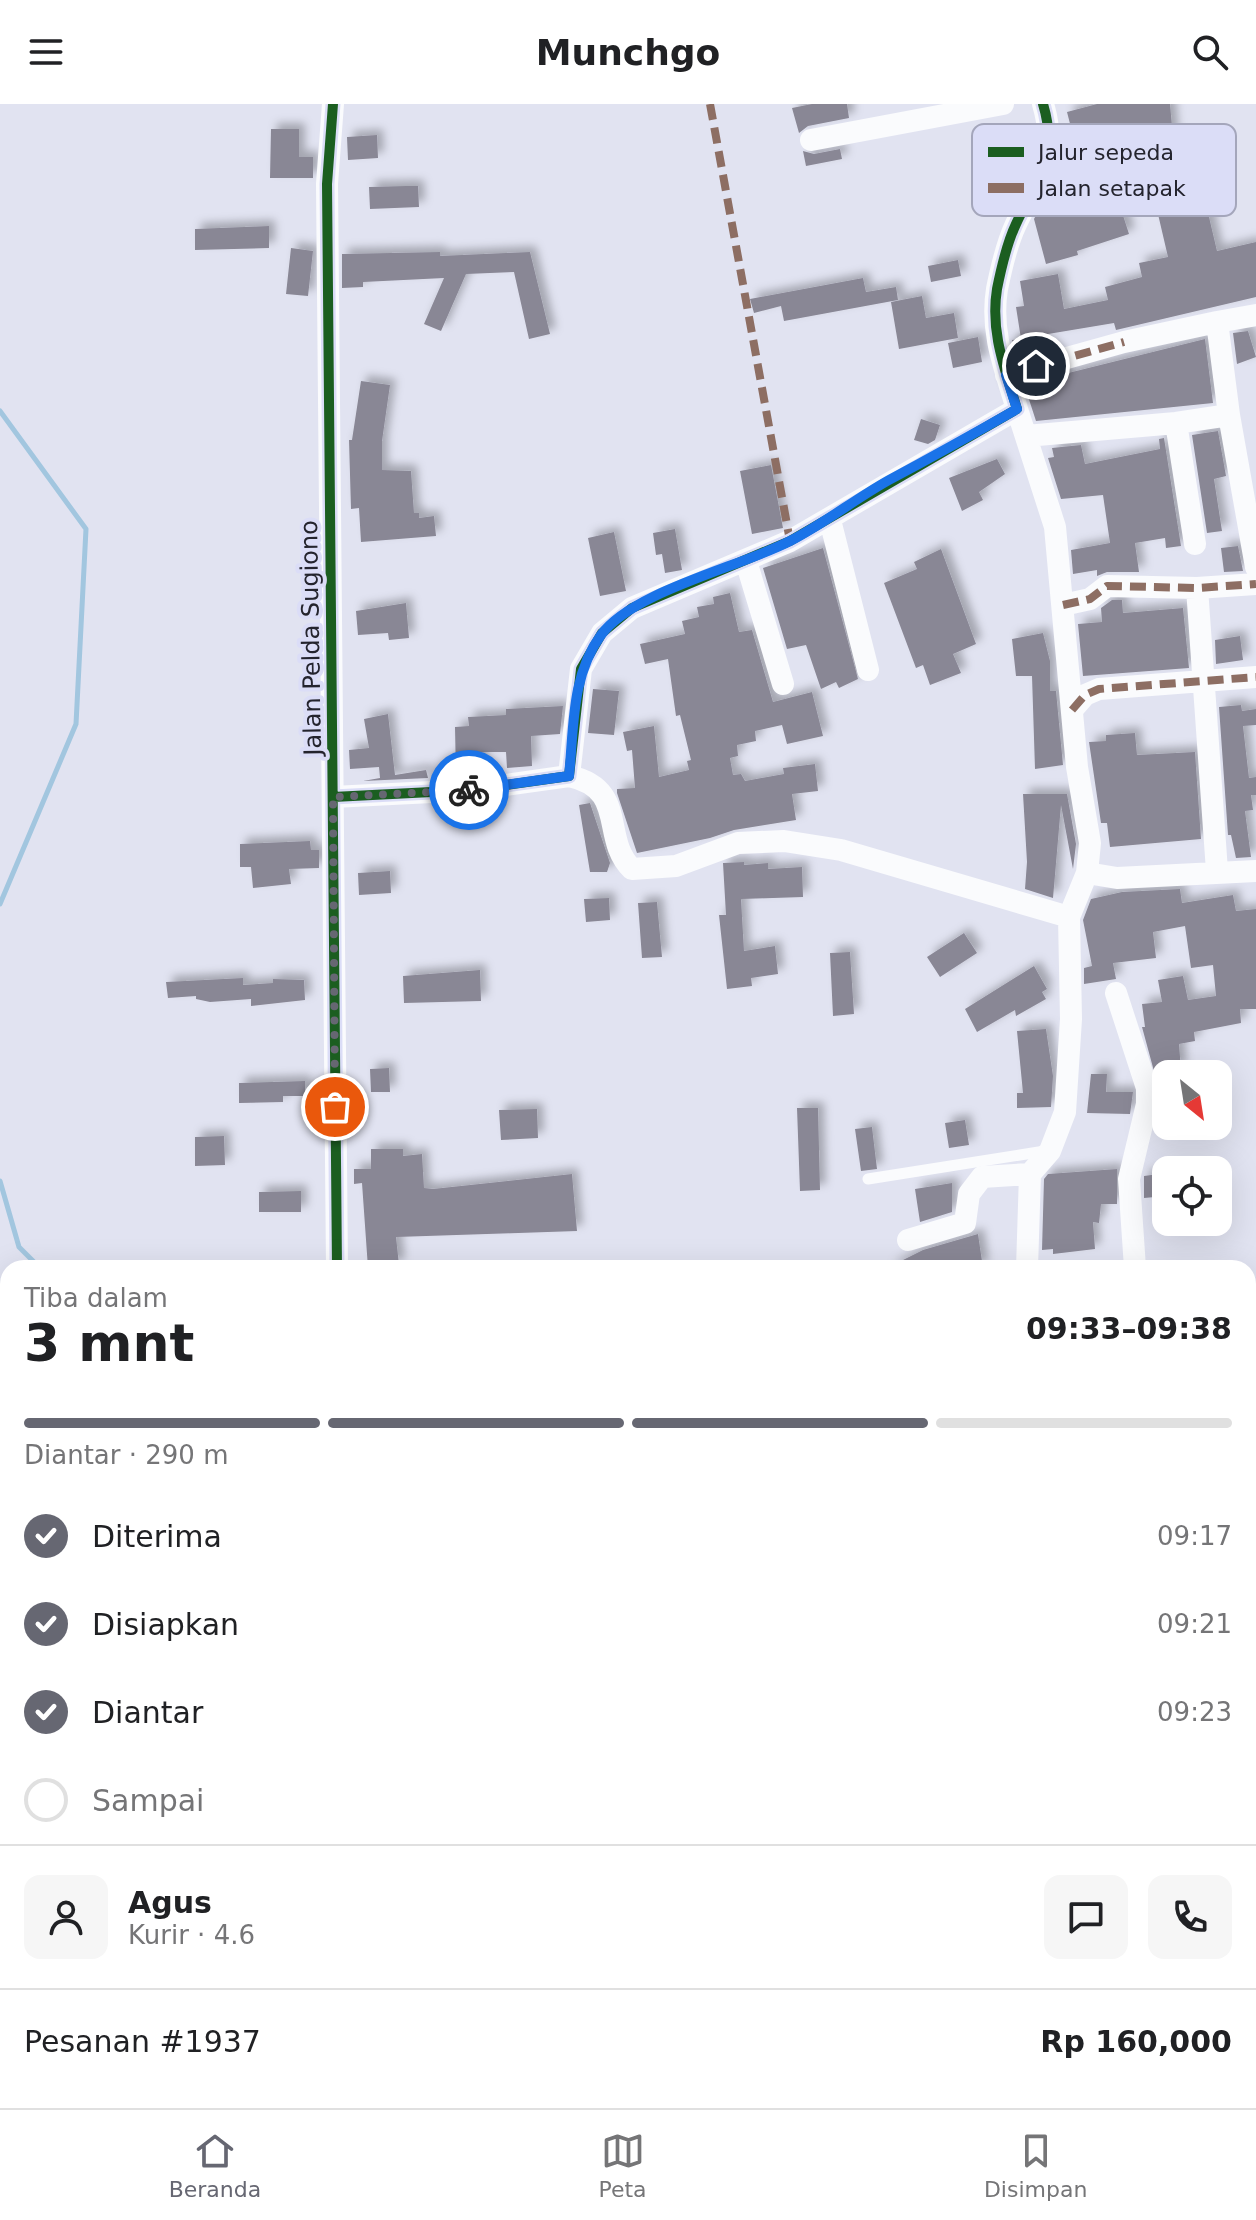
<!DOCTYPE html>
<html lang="id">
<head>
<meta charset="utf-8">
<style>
  :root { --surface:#fff; --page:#f6f6f6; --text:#202124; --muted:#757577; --line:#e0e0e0; --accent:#666772 }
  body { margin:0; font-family:"DejaVu Sans",sans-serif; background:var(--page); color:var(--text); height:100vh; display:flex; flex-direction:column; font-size:30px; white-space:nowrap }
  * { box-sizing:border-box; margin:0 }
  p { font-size:26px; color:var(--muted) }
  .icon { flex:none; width:44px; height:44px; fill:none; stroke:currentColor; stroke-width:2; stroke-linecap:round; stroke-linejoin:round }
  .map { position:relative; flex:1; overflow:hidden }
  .side { position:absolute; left:0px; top:1156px; width:1256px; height:848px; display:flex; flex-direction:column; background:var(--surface); border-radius:24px 24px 0 0; box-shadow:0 8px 32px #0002 }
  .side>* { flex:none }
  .needle { width:52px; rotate:150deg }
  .tools { position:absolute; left:1152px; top:956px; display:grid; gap:16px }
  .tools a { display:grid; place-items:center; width:80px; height:80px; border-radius:16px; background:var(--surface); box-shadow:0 8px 32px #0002; font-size:40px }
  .pin { position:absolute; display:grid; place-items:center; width:68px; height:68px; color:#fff; margin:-34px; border:4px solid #fff; border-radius:50%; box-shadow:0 2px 8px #0007 }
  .courier { position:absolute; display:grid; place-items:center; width:80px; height:80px; margin:-40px; border:6px solid #1a73e8; border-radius:50%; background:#fff; color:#222; box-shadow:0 2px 10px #0007 }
  .headline em { font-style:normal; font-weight:800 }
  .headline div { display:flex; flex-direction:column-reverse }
  .headline { display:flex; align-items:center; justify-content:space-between; height:136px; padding:0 24px }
  h1 { font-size:52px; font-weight:800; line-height:60px }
  .bar { display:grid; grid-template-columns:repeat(4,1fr); gap:12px 8px; align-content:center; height:96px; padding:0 24px }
  .bar i { height:10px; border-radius:6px; background:var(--line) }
  .bar .selected { background:var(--accent) }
  .bar p { grid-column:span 4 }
  .line { display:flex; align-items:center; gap:20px; padding:0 24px; border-top:2px solid var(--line) }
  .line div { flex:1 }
  .round { display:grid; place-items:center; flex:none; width:84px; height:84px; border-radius:16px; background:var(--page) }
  ol { padding:0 24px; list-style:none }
  li { display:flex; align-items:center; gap:24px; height:88px }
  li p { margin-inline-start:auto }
  li .icon { padding:8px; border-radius:50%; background:var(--accent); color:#fff; stroke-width:4 }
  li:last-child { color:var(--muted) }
  li i { width:44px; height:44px; border:4px solid var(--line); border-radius:50% }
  header { display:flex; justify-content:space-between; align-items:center; height:104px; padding:0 24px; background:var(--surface); font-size:36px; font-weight:800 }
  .dock { display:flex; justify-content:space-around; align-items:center; height:112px; border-top:2px solid var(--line); background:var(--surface); font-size:22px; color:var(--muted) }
  .dock a { display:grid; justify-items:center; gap:4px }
  .dock .selected { color:var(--accent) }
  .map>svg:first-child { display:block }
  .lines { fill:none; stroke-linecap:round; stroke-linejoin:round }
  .stream { stroke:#a2c6df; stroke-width:5 }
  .river { stroke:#a2c6df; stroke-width:32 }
  .building { fill:#898795; filter:url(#shadow) }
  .service { stroke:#fafbfd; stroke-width:11 }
  .minor { stroke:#fafbfd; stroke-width:22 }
  .quiet { stroke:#8d6e63; stroke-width:8; stroke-dasharray:16 8; stroke-linecap:butt }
  .cycleway-casing { stroke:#dbddf7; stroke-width:15 }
  .cycleway { stroke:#1b5e20; stroke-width:10 }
  .done { stroke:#666772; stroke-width:8; stroke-dasharray:0 14.4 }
  .route { stroke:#1a73e8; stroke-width:10 }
  .labels { text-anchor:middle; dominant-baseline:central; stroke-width:8; stroke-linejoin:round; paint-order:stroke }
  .street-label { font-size:24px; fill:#24242e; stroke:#dbddf7 }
  .key { fill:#dbddf7; stroke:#a4a6bb; stroke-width:2 }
  .key-label { font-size:22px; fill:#24242e }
</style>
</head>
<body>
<header><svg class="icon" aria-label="menu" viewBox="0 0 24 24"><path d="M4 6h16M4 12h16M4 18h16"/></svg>Munchgo<svg class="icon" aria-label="search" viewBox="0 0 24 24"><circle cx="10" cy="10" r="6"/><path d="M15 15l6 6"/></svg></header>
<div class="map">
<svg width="1256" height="2004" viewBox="0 0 1256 2004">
  <defs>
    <filter id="shadow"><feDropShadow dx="6" dy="-6" stdDeviation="4" flood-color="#0004"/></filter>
  </defs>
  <rect width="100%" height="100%" fill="#e1e3f1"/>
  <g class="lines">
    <path class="stream" d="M0,307l86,118 -10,195 -76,180
      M0,1077l19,66 21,21
      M0,1713l8,-3"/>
    <path class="river" d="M1248,1326l8,-11
      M802,2004l6,-8"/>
  </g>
  <path class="building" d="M812,0h35l2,14 -41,8 -9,7 -7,-25z
    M1097,0h73l5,56 9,39 31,-7 6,23 -12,2 8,34 39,-9v55l-140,33 -2,-7 -78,13 2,16 -22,6 -4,-18 9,-1 -5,-32 8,-1 -4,-25 38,-7 6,35 44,-9 -3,-13 37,-10 -3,-14 29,-6 -14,-60 -34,9 9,28 -52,17 1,4 -32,9 -12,-45 5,-10 27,-7 -4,-14 61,-11 -1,-3 19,-5 -5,-30 -4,-2 -55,14 -10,-39z
    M271,25h28v28h14v21h-43z
    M377,31l1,23 -30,2 -1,-23z
    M840,45l2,10 -36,7 -3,-15 11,3z
    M406,82h12l1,21 -49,2 -1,-22z
    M269,122v22l-74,2v-21z
    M291,144l22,3 -5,45 -22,-2z
    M440,148v4l90,-4 20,82 -21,5 -15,-67 -48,2 -25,57 -17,-7 20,-46 -81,4v5l-21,1v-34z
    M958,156l3,16 -30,6 -3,-16z
    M863,174l3,14 30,-5 2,13 -114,21 -3,-15 -27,7 -4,-14z
    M922,192l4,22 28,-5 4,25 -59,11 -8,-47z
    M1248,227l8,26 -19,7 -4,-31z
    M978,233l4,25 -29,6 -5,-25z
    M1205,235l8,64 -177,18 -12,-37z
    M361,277l29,4 -8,56v29l29,1 3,42h5v5l15,-2 2,20 -75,6 -2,-34 -8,1 -2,-69h3z
    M921,315l19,6 -5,15 -7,4 -14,-4z
    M1218,327l8,45 -12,3 8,52 -15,2 -15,-98z
    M1164,334l17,108 -15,2 -1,-10 -30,5 4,29h-32l-10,4v-6l-24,4 -2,-24 39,-7 -7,-48 -42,4 -13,-41 6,-1 -2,-9 29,-3 4,19 75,-15 -1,-10z
    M997,355l8,15 -26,18 4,8 -21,11 -13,-33z
    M771,361l12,63 -31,6 -12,-63z
    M675,425l7,41 -17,3 -3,-19 -6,1 -3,-22z
    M614,428l12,59 -26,5 -12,-58z
    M1238,442l5,25 -19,1 -3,-24z
    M823,444l35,131 -19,9 -3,-6 -15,7 -15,-44 -19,4 -24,-81z
    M941,445l35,95 -23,10 8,19 -31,12 -7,-20 -7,3 -32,-85 33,-14 -3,-7z
    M730,489l9,39 13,-2 21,72 39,-10 11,44 -36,8 -5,-19 -27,6 1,10 -19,4 1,11 -8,2 3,17 8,-1 4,7 39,-7 -1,-6 32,-4 3,27 -26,3 4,26 -62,10 -24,8 -73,15 -20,-60v-4l18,-1 -3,-38 -5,1 -4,-19 31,-6 5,51 30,-7 -2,-9 4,-1 -11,-45 -4,1 -8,-57 -23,5 -5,-20 45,-10 -3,-13 17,-4 -2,-10 17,-3 -1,-7z
    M1112,496h10l1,13 60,-5 6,60 -106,8 -5,-52 24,-2 -1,-14z
    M406,499l3,35 -20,2 -1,-7 -30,2 -2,-24z
    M1043,529l7,28v30h6l7,74 -28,4 -3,-93h-16l-4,-37z
    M1240,532l3,24 -27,4 -1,-24z
    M593,585l26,2 -5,44 -26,-2z
    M1241,601l1,6 14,-2v16l-13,1 6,52 7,-1v18h-5l2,15 -8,1 6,46 -15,1 -5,-23h-3l-9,-128z
    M563,602l-3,28 -29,2 1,30 -25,2 -1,-16h-27l1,23 -24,2 -1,-50 14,-1 -1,-9 38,-2v-6z
    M388,610l7,61 31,-5 2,8 -65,3 17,-3 -1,-11 -29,2 -1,-19 20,-2 -5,-29z
    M1135,629l2,22 58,-3 6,87 -91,8 -3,-24h-6l-12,-81 17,-1v-6z
    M1023,690h44l9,50 -3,25 -12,-64 -8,93 -28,-9 2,-27z
    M590,699l20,60 -3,9h-17l-11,-67z
    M310,737l1,9h8v18l-30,1 2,15 -38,4 -2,-21h-11v-23z
    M744,758v3l24,-2v6l34,-2 1,30 -62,2 3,52 31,-5 3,28 -27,4 1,8 -25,3 -8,-74h7l-3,-52z
    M390,767l1,22 -32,2 -1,-22z
    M1180,785l2,14 51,-8 3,16 20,-2v100h-16l1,14 -47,9 1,9 -16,3 2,26 -15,1v26h-5l-19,-70h3l-3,-23 20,-2 -4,-22 25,-4 5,24 28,-4 -3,-31 -22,3 -6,-42 -32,6 3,26 -43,5 3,16 -32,5v-16l8,-2 -9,-46 8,-21 31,-7z
    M609,794l1,22 -24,2 -2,-23z
    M657,798l5,55 -20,1 -4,-55z
    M964,829l13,20 -37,24 -13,-20z
    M850,848l4,62 -21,2 -3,-63z
    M1034,862l13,23 -5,3 4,7 -30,17 -1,-6 -38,22 -12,-23z
    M480,866l1,31 -77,2 -1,-27z
    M243,874v7l30,-2v-4l31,1 1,20 -54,6v-7l-41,3 -14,-3v-3l-28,2 -2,-16z
    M1046,925l7,47 -2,31 -34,1v-15h6l-6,-62z
    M389,964l1,24h-19l-1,-23z
    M1091,970h16l-1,18h27l-3,22 -43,-1z
    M305,977v15h-22v6l-44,1v-20z
    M797,1004h21l2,82 -20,1z
    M537,1005l1,29 -37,2 -2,-30z
    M965,1016l4,25 -20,3 -4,-25z
    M872,1023l5,42 -16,2 -6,-42z
    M224,1032l1,29 -30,1v-29z
    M371,1045h32v7l19,-2 2,34 9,1 139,-15 5,57 -181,6 3,28 -31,3 -6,-85 -8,1v-15h17z
    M1117,1065v35h-16l-2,19 -6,-1 2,27 -42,5v-5l-11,1 2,-71 4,-5z
    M1166,1069v23l-22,2v-22z
    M952,1079v29l-32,10 -5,-33z
    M301,1087v21h-42v-20z
    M978,1130l5,34h-96l36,-18z"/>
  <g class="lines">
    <path class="service" d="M868,1075l177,-28"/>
    <path class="minor" d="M333,0l-6,80 10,1084
      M811,36l192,-36
      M1006,271l118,-33 93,-20
      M1017,305l38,118 22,240 13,76 -3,30 -18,44 2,102 -6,93 -15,39 -20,23 -3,94
      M1229,311l27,152
      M1176,319l19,121
      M1026,332l150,-13 53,-8 -12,-93 39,-7
      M830,416l38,150
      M746,457l37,123
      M1197,484l20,283
      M1063,501l27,-6 17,-13 90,2 59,-4
      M1072,606l13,-15 14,-6 157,-12
      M569,672c60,13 31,62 63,93l44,-3 62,-23 46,-2 57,9 228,67
      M333,693l138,-7 98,-14 12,-107 21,-36 30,-25 158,-67 227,-132c-12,-40 -27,-77 -20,-120 4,-20 10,-46 19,-65 21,-45 43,-67 27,-120
      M1087,769l30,5 139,-7
      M1116,889l31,95v16l-18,75 6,89
      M908,1136l57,-17 4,-29 13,-17 48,-3
      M23,1996l1,8
      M338,1996v8
      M1149,1996l2,8
      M1239,1996l1,8"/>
    <path class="quiet" d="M710,0l80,437
      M1006,271l118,-33
      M1063,501l27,-6 17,-13 90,2 59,-4
      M1072,606l13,-15 14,-6 157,-12"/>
    <g class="cycleway-casing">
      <path id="cycleway" d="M333,0l-6,80 10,1084
        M333,693l138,-7 98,-14 12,-107 21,-36 30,-25 158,-67 227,-132c-12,-40 -27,-77 -20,-120 4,-20 10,-46 19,-65 21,-45 43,-67 27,-120"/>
    </g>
    <use href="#cycleway" class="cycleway"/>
  </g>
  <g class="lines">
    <path class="done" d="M335,1003l-2,-310 136,-7"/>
    <path class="route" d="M469,686l100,-14c5,-48 2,-100 32,-141 32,-44 139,-68 189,-94 35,-18 65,-42 99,-61 43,-23 86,-47 128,-71l-11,-34 30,-9"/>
  </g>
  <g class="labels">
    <g class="street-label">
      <text transform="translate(311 534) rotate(-91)">Jalan Pelda Sugiono</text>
    </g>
  </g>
  <rect x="972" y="20" width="264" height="92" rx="12" class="key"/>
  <rect x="988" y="43" width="36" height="10" fill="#1b5e20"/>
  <rect x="988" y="79" width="36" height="10" fill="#8d6e63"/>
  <g class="key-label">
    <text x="1038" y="56">Jalur sepeda</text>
    <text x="1038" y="92">Jalan setapak</text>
  </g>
</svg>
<div class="tools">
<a><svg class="needle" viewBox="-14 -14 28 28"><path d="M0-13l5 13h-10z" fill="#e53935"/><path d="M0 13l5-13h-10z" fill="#757577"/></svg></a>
<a><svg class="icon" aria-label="locate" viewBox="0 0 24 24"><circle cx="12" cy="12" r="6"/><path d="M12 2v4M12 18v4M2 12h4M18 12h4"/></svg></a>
</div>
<div class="pin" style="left:335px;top:1003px;background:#ea580c"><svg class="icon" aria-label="bag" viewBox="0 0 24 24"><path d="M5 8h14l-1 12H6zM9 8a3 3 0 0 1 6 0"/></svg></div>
<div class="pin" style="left:1036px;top:262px;background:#1f2937"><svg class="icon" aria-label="home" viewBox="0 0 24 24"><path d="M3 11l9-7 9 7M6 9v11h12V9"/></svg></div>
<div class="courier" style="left:469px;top:686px"><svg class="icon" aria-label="bike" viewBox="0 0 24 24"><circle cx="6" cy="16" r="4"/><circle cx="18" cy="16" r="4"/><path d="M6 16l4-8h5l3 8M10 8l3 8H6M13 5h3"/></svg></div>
<section class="side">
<div class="headline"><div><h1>3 mnt</h1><p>Tiba dalam</p></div><em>09:33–09:38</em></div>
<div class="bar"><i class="selected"></i><i class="selected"></i><i class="selected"></i><i></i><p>Diantar · 290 m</p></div>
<ol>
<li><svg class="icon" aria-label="check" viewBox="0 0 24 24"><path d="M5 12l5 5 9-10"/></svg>Diterima<p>09:17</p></li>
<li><svg class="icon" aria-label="check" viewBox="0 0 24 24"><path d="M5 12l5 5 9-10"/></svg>Disiapkan<p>09:21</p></li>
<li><svg class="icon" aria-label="check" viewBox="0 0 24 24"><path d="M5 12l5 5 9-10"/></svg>Diantar<p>09:23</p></li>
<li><i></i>Sampai</li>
</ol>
<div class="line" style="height:144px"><a class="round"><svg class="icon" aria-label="person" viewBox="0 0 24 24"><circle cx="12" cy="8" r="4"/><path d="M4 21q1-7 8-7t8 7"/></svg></a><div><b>Agus</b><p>Kurir · 4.6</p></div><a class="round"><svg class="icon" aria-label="chat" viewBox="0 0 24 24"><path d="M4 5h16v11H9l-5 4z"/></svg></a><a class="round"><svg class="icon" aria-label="phone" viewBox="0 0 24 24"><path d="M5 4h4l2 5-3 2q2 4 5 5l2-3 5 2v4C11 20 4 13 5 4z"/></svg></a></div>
<div class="line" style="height:104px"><div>Pesanan #1937</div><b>Rp 160,000</b></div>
</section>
</div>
<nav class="dock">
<a class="selected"><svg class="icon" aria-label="home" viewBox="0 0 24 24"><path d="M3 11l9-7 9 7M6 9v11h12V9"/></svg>Beranda</a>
<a><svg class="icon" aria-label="map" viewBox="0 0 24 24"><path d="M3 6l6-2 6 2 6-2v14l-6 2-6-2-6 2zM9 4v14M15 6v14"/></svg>Peta</a>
<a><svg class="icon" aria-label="saved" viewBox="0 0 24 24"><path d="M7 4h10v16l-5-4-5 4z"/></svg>Disimpan</a>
</nav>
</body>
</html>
